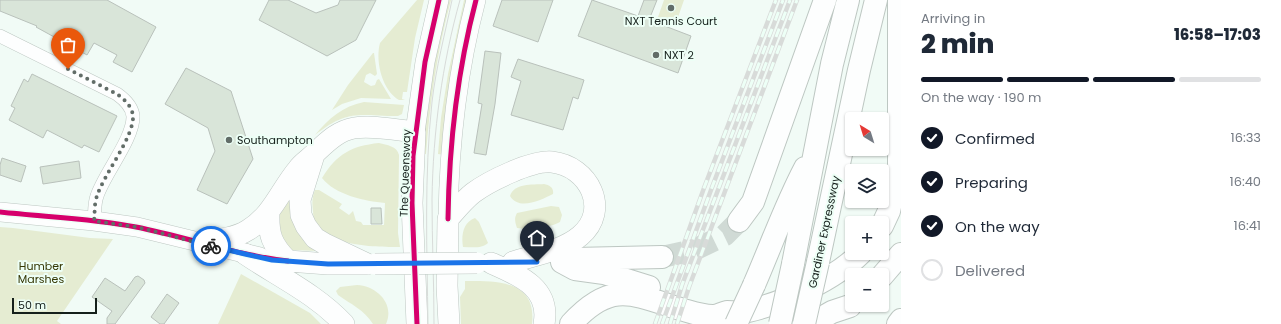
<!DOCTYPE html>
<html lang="en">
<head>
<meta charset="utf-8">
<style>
  :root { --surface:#fff; --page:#f2f2f3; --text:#1f2937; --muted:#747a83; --line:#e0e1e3; --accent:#111827 }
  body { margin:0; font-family:Poppins,sans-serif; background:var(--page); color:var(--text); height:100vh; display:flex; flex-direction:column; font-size:15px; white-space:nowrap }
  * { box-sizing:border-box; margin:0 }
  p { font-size:13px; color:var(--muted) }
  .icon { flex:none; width:22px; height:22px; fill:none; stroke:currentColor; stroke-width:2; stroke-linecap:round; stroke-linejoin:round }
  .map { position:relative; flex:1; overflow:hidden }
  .details { display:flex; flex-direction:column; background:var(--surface); width:380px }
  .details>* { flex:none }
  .needle { width:26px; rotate:322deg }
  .buttons { position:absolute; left:845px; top:112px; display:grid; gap:8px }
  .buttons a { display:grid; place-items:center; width:44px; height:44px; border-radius:4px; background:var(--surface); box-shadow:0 1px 3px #0004; font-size:20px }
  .scale { position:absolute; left:12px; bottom:10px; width:85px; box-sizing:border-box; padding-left:4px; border:2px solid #15201b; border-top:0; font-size:11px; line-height:14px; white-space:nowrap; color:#15201b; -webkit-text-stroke:3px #edfff6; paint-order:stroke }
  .pin { position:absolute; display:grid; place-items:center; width:34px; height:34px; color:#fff; margin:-41px -17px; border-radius:50% 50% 50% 0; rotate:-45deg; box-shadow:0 0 4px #0007 }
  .pin .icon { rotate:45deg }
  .courier { position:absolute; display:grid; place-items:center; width:40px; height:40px; margin:-20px; border:3px solid #1a73e8; border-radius:50%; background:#fff; color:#222; box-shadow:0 1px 5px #0007 }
  .headline em { font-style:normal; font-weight:800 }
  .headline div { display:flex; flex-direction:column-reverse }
  .headline { display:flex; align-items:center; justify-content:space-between; height:68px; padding:0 20px }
  h1 { font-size:26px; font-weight:800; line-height:30px }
  .bar { display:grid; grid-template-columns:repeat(4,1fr); gap:6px 4px; align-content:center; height:48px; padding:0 20px }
  .bar i { height:5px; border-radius:3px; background:var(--line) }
  .bar .current { background:var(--accent) }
  .bar p { grid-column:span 4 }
  ol { padding:0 20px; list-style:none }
  li { display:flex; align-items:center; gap:12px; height:44px }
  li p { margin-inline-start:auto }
  li .icon { padding:4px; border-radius:50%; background:var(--accent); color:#fff; stroke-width:4 }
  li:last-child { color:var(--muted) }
  li i { width:22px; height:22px; border:2px solid var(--line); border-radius:50% }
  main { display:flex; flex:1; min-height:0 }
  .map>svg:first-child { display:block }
  .green { fill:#e5ecd2 }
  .building { fill:#d9e5d9; stroke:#b9c1bb }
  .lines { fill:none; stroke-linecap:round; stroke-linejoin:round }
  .highway-tunnel { stroke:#d0dad5; stroke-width:22; stroke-dasharray:22 11; stroke-linecap:butt }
  .street-casing { stroke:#bdc7c2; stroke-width:14 }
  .secondary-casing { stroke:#bdc7c2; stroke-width:20 }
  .primary-casing { stroke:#bdc7c2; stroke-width:22 }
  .highway-casing { stroke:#bdc7c2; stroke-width:24 }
  .street { stroke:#fdfefe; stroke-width:13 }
  .secondary { stroke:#fdfefe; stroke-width:19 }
  .primary { stroke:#fdfefe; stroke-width:21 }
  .highway { stroke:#fdfefe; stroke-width:22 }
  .tram { stroke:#d8dbd9; stroke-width:1 }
  .rail-casing { stroke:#d8dbd9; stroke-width:4.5 }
  .rail { stroke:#edfff6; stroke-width:3; stroke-dasharray:9; stroke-linecap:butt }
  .primary-bridge-casing { stroke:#bdc7c2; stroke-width:22; stroke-linecap:butt }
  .highway-bridge-casing { stroke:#bdc7c2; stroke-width:24; stroke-linecap:butt }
  .primary-bridge { stroke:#fdfefe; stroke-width:21 }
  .highway-bridge { stroke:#fdfefe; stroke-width:22 }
  .cycleway-casing { stroke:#edfff6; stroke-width:8 }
  .cycleway { stroke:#d6006c; stroke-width:5 }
  .done { stroke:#626d68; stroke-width:4; stroke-dasharray:0 7.2 }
  .route { stroke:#1a73e8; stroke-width:5 }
  .poi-dot { fill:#626d68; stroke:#edfff6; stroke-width:1.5 }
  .labels { text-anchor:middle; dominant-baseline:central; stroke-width:4; stroke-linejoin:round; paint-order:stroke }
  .poi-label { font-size:11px; fill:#15201b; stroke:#edfff6; text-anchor:start }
  .street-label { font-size:11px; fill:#15201b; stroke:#edfff6 }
  .park-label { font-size:11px; fill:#363805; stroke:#edfff6 }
</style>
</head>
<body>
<main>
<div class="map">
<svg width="901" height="324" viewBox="0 0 901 324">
  <rect width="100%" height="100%" fill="#f1fbf6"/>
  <path class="green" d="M417,0h7l-9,38 -8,54h-4l-1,7 3,1h-6c-17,-10 -24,-39 -19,-57z
    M446,0h5c-14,51 -21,102 -25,154h-6l5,-47z
    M464,0h7l-26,155 -7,-1 3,-36 7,-44z
    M664,0h20l-8,23 -18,-6z
    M373,53h1l3,21 -2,2 -5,-3 -4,2 -2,7 7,4 4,-1 2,-5 2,-1 12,20 -30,-1 -19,6 -10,6 16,-25z
    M364,102l40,3 -2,9 -4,2c-39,0 -49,-8 -83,19 13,-16 28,-29 49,-33z
    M379,143c8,2 18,3 20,12l-1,78 2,14c-25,0 -87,0 -87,-36 -1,-8 -1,-14 2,-21h4l23,14 -3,4 10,7 4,-4 3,10 5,1 2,3h21l1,-22c-20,-2 -50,-8 -63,-25 15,-24 29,-32 57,-35z
    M296,181l24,70 -30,-1 -16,-23v-10z
    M544,184c6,1 10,4 9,10 -12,6 -34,17 -43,2 4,-13 22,-11 34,-12z
    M551,206l8,1 3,8 -2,7c-10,6 -33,8 -43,6 -2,-6 -3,-10 0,-15z
    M475,218l4,4 9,21c-7,6 -16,4 -25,4 -2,-11 0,-25 12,-29z
    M0,227l13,1 77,10 23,1 -56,82 4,3h-61z
    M241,274l69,39 11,11h-103z
    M465,281c32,0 72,-1 67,43h-71l-1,-27 5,-8z
    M357,285c20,1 38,19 29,39h-13c-10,-15 -21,-19 -35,-29l-2,-4 4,-4z"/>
  <path class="building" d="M0,0h107l49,27 -24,45 -19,-10 4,-7 -23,-12 -7,12 -51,-28 1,-1 -37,-15z
    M269,0h19l28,13 22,-8 2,-5h36l-20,40 -29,16 -68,-36z
    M502,0h51l-15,42 -45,-16z
    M592,0l46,16 6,-16h13l-8,20 42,16 -13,37 -100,-37z
    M485,51l16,2 -6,51 -9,51 -12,-2 8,-49 -4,-1z
    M518,59l66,21 -6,19 -5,-2 -10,33 -52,-15 10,-34 -10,-4z
    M186,68l45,23 22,68 -26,45 -30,-14 18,-39 -7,-23 -43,-24z
    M32,74l85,42 -18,36 -15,-7 -2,3 -35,-18 -4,8 -34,-18 6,-12 -4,-2 13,-27 4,3z
    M2,158l24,8 -5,16 -21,-7v-10z
    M79,161l2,17 -38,6 -3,-17z
    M371,208h10l1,16h-11z
    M138,276l6,4 1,3 -30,41h-8v-6l5,-7 -20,-14 13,-19 20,13 10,-14z
    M167,294l12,9 -15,21h-4l-9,-7z"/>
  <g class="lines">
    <path class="highway-tunnel" d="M662,257l32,-7 31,-15 14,-14"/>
    <g class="street-casing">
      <path id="street" d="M0,36l117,58c7,5 15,12 16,22 1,22 -29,58 -36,80 -3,8 -2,17 -3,25"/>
    </g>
    <g class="secondary-casing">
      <path id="secondary" d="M415,132l10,-70 14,-62
        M0,212l94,9 43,6 123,30
        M448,219c1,-74 9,-147 28,-219"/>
    </g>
    <g class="primary-casing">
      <path id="primary" d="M314,155l-14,45 1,15 5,11 9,12 10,6 42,20
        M269,212c-1,23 3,33 19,49l40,3h36
        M198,242c16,-2 36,-3 50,-12 24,-14 33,-41 50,-61 4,-6 11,-10 16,-15 12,-11 23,-23 40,-26 19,-3 42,2 61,4l-3,71 5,121
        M245,254c34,23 71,40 99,70
        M491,263c27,12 60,24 53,61
        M449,324l-2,-38 1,-67c8,-9 16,-19 25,-26 16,-12 59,-33 79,-31 37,4 59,48 28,74 -18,15 -45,19 -67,26"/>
    </g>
    <g class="highway-casing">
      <path id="highway" d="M739,221l14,-19 72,-202
        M882,226l7,-15 10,-45v-166
        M575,259l87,-2
        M562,262l13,7 29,4 45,14
        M818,262l41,-192 17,-70
        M793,264l39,-200 16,-64
        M882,276l19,-22
        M754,285c17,-39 31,-79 51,-117
        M571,324c39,-43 60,-31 109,-15 11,3 21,7 33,7 5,0 9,-3 14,-4 7,0 14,1 21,-1 36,-8 87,-32 113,-58
        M811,324l21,-12 18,-6
        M898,324l3,-4"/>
    </g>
    <use href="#street" class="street"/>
    <use href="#secondary" class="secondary"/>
    <use href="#primary" class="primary"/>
    <use href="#highway" class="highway"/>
    <path class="tram" d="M428,324c-1,-74 -4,-148 4,-222 4,-35 13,-68 20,-102
      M434,324c0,-42 -2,-83 -2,-125 1,-67 10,-135 28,-199"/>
    <g class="rail-casing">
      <path id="rail" d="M655,324l49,-136 72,-188
        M662,324l49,-134 72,-190
        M670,324l12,-39 108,-285
        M677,324l12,-37 108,-287"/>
    </g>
    <use href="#rail" class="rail"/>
    <g class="primary-bridge-casing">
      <path id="primary-bridge" d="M375,264l102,-1"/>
    </g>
    <g class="highway-bridge-casing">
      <path id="highway-bridge" d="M736,324l18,-39
        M780,324l13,-60
        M804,324l14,-62"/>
    </g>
    <use href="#primary-bridge" class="primary-bridge"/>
    <use href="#highway-bridge" class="highway-bridge"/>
    <g class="cycleway-casing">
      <path id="cycleway" d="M0,212c45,5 92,6 136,15 51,10 100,28 152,34
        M448,219c1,-74 9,-147 28,-219
        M417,324l-5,-121 1,-47 12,-94 14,-62"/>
    </g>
    <use href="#cycleway" class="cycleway"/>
  </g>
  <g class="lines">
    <path class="done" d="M68,69l49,25c7,5 15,12 16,22 1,21 -29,58 -36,80 -3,8 -2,17 -3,25l43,6 74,19"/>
    <path class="route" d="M211,246l34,8 27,6 56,4 209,-2"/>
  </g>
  <g class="poi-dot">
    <circle cx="671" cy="8" r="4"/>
    <circle cx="656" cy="55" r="4"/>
    <circle cx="229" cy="140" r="4"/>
  </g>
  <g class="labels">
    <g class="poi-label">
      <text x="671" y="21" text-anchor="middle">NXT Tennis Court</text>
      <text x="664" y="55">NXT 2</text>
      <text x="237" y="140">Southampton</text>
    </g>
    <g class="street-label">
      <text transform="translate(405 173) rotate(-88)">The Queensway</text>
      <text transform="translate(824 232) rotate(-78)">Gardiner Expressway</text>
    </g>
    <g class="park-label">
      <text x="41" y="266">Humber<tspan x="41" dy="13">Marshes</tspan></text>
    </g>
  </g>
</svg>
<div class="buttons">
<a><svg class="needle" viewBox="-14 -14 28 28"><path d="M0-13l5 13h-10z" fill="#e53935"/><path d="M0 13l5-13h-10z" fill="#747a83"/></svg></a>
<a><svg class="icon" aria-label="layers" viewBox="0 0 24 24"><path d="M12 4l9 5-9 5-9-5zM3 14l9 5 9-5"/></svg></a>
<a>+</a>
<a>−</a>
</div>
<div class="scale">50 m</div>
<div class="pin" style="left:68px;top:69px;background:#ea580c"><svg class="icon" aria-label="bag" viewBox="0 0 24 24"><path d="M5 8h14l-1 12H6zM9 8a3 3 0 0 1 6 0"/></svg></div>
<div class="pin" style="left:537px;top:262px;background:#1f2937"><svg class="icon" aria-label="home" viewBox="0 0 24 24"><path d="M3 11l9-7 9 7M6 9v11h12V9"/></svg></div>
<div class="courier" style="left:211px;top:246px"><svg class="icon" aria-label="bike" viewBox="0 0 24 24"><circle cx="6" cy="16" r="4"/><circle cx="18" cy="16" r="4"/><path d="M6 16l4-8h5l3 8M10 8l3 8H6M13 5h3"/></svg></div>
</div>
<section class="details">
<div class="headline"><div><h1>2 min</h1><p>Arriving in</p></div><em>16:58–17:03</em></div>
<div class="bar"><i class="current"></i><i class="current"></i><i class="current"></i><i></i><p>On the way · 190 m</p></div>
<ol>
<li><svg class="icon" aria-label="check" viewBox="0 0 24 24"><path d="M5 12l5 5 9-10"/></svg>Confirmed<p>16:33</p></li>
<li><svg class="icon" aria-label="check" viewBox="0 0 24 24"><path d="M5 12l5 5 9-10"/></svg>Preparing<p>16:40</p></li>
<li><svg class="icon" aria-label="check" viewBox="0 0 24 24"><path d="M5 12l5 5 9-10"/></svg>On the way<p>16:41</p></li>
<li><i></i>Delivered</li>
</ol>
</section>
</main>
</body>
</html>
